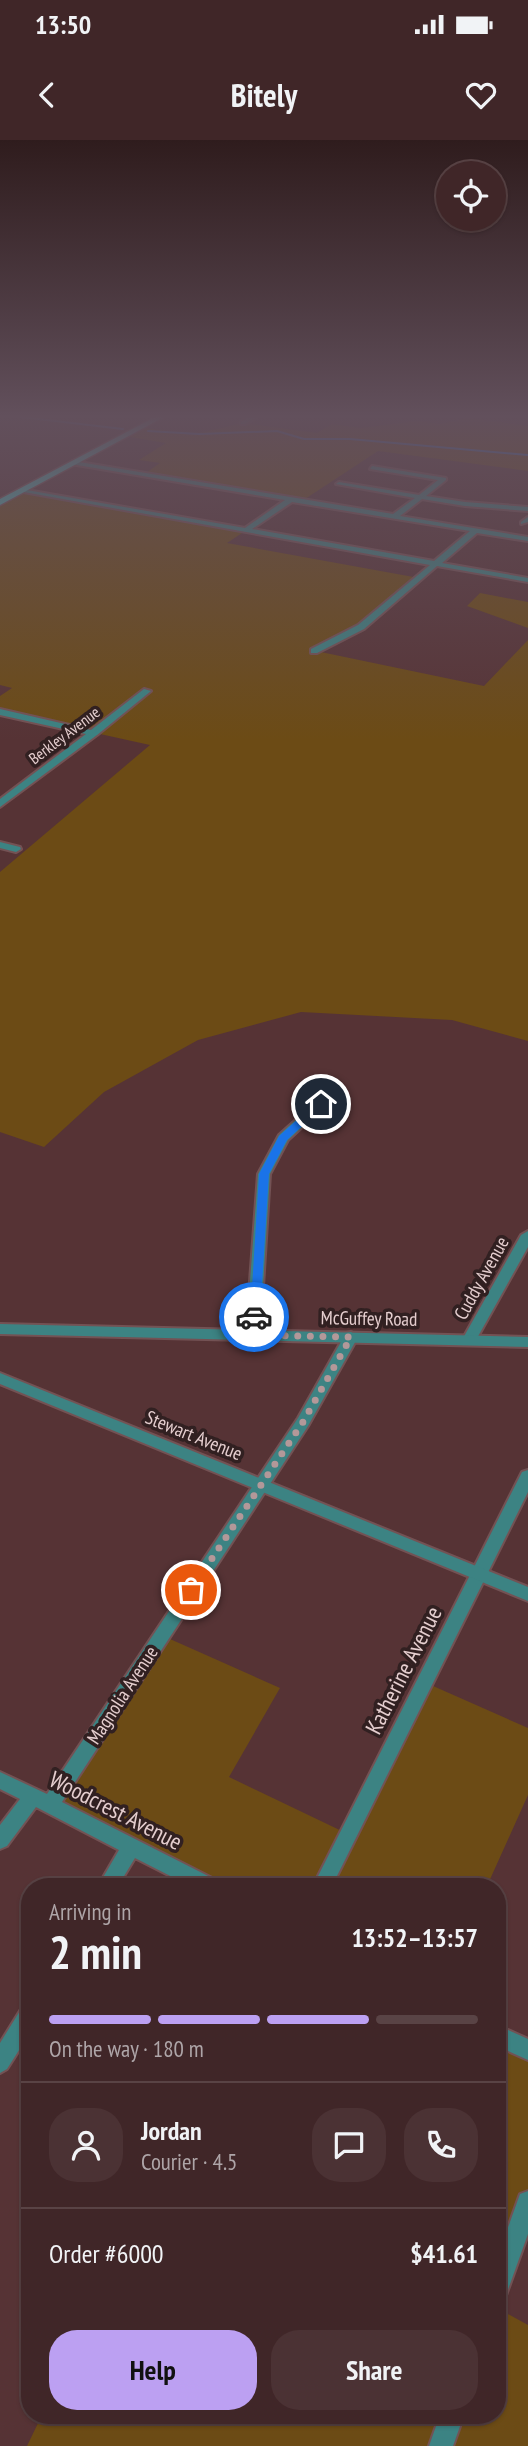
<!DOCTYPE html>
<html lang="en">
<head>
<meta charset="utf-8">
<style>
  :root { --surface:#402628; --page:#4b3234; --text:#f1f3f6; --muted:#aea5a8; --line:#594345; --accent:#bca0f2 }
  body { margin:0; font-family:"PT Sans Narrow",sans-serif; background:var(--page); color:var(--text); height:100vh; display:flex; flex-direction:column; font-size:26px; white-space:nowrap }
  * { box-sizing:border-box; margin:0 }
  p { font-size:23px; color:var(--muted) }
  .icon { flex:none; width:38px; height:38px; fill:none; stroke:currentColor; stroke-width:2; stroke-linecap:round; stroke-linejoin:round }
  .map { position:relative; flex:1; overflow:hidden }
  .panel { position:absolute; left:21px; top:1738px; width:485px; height:546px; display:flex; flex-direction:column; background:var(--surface); border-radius:28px; box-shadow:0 2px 5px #0004,0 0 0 2px var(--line) }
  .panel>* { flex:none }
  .controls { position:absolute; left:436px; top:21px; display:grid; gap:14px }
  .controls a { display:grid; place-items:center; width:70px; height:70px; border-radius:50%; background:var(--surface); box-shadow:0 2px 5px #0004,0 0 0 2px var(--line); font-size:35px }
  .pin { position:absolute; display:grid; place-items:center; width:60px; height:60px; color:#fff; margin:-30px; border:4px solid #fff; border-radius:50%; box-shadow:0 2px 7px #0007 }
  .courier { position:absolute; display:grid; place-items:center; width:70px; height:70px; margin:-35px; border:5px solid #1a73e8; border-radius:50%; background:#fff; color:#222; box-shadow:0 2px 9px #0007 }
  .summary em { font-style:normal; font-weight:800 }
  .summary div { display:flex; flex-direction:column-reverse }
  .summary { display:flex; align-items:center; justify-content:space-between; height:119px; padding:0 28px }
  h1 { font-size:46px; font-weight:800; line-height:52px }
  .bar { display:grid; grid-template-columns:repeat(4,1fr); gap:10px 7px; align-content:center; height:84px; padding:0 28px }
  .bar i { height:9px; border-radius:5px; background:var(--line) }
  .bar .on { background:var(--accent) }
  .bar p { grid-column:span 4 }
  .line { display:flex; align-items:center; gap:18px; padding:0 28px; border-top:2px solid var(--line) }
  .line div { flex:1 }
  .round { display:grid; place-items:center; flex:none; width:74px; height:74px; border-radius:28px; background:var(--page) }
  .primary-button { display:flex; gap:14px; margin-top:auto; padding:14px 28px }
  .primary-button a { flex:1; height:80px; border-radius:28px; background:var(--accent); color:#111; font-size:28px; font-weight:800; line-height:80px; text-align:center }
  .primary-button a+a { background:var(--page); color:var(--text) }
  .status { display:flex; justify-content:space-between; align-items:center; height:49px; padding:0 35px; background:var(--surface); direction:ltr }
  .status svg { height:19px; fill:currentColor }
  header { display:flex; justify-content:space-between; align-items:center; height:91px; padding:0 28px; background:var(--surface); font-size:32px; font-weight:800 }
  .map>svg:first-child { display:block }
  .green { fill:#6c4b15 }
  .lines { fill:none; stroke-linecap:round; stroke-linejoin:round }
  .stream { stroke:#2e79d4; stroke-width:2 }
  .minor-casing { stroke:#735254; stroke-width:4 }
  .tertiary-casing { stroke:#735254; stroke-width:4 }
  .primary-casing { stroke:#735254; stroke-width:3 }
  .minor { fill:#3c8383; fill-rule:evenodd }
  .tertiary { fill:#3c8383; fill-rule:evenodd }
  .primary { fill:#46c1c1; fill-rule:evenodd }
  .route { fill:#1a73e8 }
  .done { stroke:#b39899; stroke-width:7; stroke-dasharray:0 12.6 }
  .labels { text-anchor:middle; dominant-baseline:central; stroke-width:7; stroke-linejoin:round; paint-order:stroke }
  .far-street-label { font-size:16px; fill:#e5cecf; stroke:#312021 }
  .street-label { font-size:19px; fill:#e5cecf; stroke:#312021 }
  .near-street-label { font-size:23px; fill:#e5cecf; stroke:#312021 }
</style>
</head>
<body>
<div class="status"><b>13:50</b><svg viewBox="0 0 49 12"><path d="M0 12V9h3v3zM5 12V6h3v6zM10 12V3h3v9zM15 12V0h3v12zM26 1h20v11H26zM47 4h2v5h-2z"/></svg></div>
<header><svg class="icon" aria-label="back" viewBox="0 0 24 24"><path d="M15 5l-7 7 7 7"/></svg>Bitely<svg class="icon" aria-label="heart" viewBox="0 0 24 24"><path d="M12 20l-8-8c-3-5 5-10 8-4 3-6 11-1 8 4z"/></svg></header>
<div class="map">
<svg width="528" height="2306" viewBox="0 0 528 2306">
  <rect width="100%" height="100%" fill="#563335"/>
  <path class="green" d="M469,278l59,8v45l-150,-20 -76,50 -159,-26 17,-12 -21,-3 27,-17 -42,-7 16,-9 51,8 52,-12 74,10 15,-9 29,4 56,-7 23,3z
    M21,351l224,40 -18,12 192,35 -58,49 -45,24 168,35 44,-46v401l-76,-21 -151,-8 -103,28 -94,52 -60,55 -44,-15v-260l150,-127 -150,-33v-16l12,-8 -12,-3v-183z
    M480,453l48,9v26l-61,-22z
    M161,1495l119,53 -51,89 119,57 76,-152 104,46v67l-41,91h-278l-159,-81z
    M497,1895l31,15v152l-31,88z
    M497,2168l31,17v121h-501l15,-31h455z"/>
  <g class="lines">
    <path class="stream" d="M21,277l102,12
      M148,291l51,3 78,-3 27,8h46l178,16"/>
    <g class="minor-casing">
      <path id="minor" d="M250,277h7l-12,7h-4v-2z
        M73,321l320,53 22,-16 -79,-14 3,-2 80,13 19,-15 -68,-11 2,-3 74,12v2l-20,16 39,6 63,5v4l-63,-5 -43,-7 -22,17 128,21v4l-51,-8 -35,30 86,15v4l-91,-16 -73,63 -47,24h-6v-4l47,-24 72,-60 -412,-74 3,-2 224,39 40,-28 -214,-36zM292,362l178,29 -36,30 -182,-32z
        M528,377v5l-7,2v-2z
        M144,549l7,2 -54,44 -97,72v-8l86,-65 -86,-19v-6l91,21z
        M0,702l20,5 1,2 -5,3 -16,-4z
        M321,960l6,4 -39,36 -18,34 -10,161 -2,4h-10l-2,-4 12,-161 21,-39 38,-34z
        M528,1091v16l-52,93 -2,4h-10l-2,-4 59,-105z
        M351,1192l7,5 -50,89 -246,376 154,78 2,6h-28l-55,-28 -17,28h-20l21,-36 -83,-43 -29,39 -7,3v-24l20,-26 -20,-10v-17l47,22 251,-376 48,-85z
        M528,1330v22l-196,394h-19l207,-410 2,-4z
        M30,1863v30l-23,36 -7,4v-30l23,-37z
        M497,1885l31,14v21l-31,-14z
        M528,2051v43l-23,64 -8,4v-44l23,-64z
        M440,2275h24l-11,31h-24z"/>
    </g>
    <g class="tertiary-casing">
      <path id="tertiary" d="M0,1184l528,13v10l-528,-13z
        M0,1233l528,214v14l-528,-217z"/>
    </g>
    <g class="primary-casing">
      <path id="primary" d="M155,277h9l-164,88v-6z"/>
    </g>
    <use href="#minor" class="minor"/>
    <use href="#tertiary" class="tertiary"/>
    <use href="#primary" class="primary"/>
  </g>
  <linearGradient id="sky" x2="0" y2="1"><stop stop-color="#2f1c1d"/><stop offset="0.46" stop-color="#62505c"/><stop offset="1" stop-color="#62505c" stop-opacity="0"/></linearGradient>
  <rect width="528" height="600" fill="url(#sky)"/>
  <path class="route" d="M317,962l9,2 -39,36 -18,34 -9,143 -10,3 9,-146 20,-38z"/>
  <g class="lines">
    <path class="done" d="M191,1450l112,-168 48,-85 -98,-2 1,-18"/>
  </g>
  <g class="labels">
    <g class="far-street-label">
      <text transform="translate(64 595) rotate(-37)">Berkley Avenue</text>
    </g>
    <g class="street-label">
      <text transform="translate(481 1138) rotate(-61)">Cuddy Avenue</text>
      <text transform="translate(369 1178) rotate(1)">McGuffey Road</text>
      <text transform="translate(194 1295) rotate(22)">Stewart Avenue</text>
      <text transform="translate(122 1555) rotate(-57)">Magnolia Avenue</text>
    </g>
    <g class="near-street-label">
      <text transform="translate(403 1530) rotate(-63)">Katherine Avenue</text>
      <text transform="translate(116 1670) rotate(27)">Woodcrest Avenue</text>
    </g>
  </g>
</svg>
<div class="controls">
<a><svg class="icon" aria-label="locate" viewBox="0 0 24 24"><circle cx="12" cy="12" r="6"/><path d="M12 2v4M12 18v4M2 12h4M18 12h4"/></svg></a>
</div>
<div class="pin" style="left:191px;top:1450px;background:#ea580c"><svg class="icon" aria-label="bag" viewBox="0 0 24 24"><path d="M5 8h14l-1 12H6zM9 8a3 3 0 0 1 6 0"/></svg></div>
<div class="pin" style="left:321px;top:964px;background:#1f2937"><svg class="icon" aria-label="home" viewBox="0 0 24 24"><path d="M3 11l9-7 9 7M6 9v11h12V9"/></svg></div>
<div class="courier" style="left:254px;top:1177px"><svg class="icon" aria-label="car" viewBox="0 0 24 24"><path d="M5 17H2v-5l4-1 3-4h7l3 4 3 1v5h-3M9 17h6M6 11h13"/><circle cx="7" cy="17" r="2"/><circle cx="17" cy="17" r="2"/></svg></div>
<section class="panel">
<div class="summary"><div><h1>2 min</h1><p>Arriving in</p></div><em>13:52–13:57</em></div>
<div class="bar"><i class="on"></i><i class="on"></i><i class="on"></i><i></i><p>On the way · 180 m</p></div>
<div class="line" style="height:126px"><a class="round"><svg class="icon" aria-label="person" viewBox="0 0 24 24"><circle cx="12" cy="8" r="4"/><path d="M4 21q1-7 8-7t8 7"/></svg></a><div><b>Jordan</b><p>Courier · 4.5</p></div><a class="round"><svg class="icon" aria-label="chat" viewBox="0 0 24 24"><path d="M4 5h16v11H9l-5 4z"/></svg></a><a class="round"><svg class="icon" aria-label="phone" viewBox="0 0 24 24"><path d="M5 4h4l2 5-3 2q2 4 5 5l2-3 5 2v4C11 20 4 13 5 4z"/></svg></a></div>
<div class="line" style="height:91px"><div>Order #6000</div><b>$41.61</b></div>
<div class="primary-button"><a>Help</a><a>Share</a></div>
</section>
</div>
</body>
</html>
